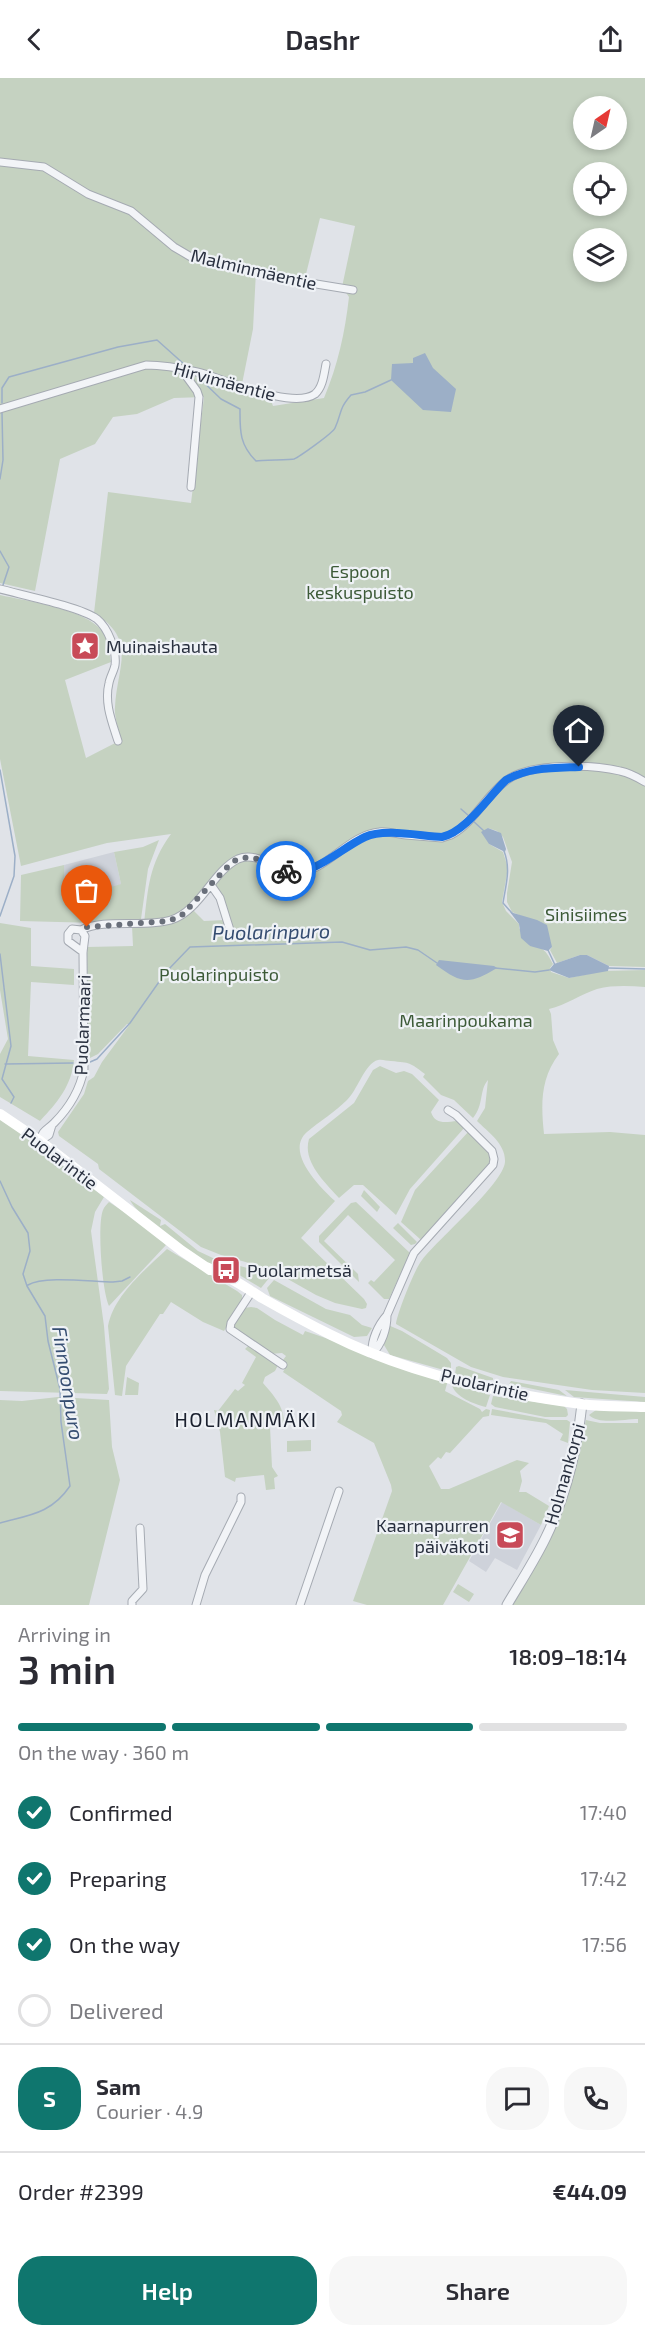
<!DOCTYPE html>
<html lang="en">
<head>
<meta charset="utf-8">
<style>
  :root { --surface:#fff; --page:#f7f7f7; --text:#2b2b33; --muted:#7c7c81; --line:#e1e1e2; --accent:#0f766e }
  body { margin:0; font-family:"Exo 2",sans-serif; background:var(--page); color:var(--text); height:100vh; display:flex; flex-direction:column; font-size:22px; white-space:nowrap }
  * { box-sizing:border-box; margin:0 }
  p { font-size:20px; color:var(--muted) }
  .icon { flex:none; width:33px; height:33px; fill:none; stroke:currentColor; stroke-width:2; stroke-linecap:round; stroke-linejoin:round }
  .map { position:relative; height:1527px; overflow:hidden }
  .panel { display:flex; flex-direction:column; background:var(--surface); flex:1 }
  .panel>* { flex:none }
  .needle { width:39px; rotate:34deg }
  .controls { position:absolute; left:573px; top:18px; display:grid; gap:12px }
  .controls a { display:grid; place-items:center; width:54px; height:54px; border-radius:50%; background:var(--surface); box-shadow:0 3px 9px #0003; font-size:30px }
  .pin { position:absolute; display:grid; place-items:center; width:51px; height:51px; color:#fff; margin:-62px -26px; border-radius:50% 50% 50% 0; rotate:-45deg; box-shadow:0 0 6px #0007 }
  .pin .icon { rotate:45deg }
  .courier { position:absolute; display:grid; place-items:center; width:60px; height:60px; margin:-30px; border:4px solid #1a73e8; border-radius:50%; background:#fff; color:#222; box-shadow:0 2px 8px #0007 }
  .headline em { font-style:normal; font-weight:600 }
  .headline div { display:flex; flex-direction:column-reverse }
  .headline { display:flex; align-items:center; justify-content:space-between; height:102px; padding:0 18px }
  h1 { font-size:39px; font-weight:600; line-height:45px }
  .bar { display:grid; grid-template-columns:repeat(4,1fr); gap:9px 6px; align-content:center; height:72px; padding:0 18px }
  .bar i { height:8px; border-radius:4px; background:var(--line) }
  .bar .on { background:var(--accent) }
  .bar p { grid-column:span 4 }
  .line { display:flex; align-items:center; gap:15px; padding:0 18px; border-top:2px solid var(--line) }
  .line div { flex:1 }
  .round { display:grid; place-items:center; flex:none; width:63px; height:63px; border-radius:24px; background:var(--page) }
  ol { padding:0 18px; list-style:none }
  li { display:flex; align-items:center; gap:18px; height:66px }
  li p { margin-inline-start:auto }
  li .icon { padding:6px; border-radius:50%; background:var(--accent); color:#fff; stroke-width:4 }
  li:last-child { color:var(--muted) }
  li i { width:33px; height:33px; border:3px solid var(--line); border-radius:50% }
  .cta { display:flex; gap:12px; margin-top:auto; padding:12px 18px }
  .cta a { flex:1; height:69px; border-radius:24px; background:var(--accent); color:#fff; font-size:24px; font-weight:600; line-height:69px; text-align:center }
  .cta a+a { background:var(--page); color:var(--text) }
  header { display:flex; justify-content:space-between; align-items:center; height:78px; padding:0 18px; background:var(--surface); font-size:27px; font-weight:600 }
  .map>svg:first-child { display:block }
  .built { fill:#ced2da }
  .green { fill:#c5d2c1; fill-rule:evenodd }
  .water { fill:#9cafc7 }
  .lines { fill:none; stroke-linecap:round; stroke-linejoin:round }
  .stream { stroke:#9cafc7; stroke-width:1.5 }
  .minor-casing { stroke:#a5aab2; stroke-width:9 }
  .tertiary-casing { stroke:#a5aab2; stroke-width:11 }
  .minor { stroke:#f2f4f7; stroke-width:7 }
  .tertiary { stroke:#f2f4f7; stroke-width:9 }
  .secondary { stroke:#fff; stroke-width:10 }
  .done { stroke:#696f7a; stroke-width:6; stroke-dasharray:0 10.8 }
  .route { stroke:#1a73e8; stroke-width:8 }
  .labels { text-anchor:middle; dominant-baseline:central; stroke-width:4.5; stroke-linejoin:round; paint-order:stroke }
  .street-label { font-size:18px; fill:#29303f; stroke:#eff2f6 }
  .park-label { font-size:18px; fill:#3c5a37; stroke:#eff2f6 }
  .poi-label { font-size:18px; fill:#29303f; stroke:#eff2f6; text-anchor:start }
  .water-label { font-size:20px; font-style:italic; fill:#354d71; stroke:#eff2f6 }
  .neighbourhood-label { font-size:20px; letter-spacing:1.5px; fill:#1b212f; stroke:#eff2f6 }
</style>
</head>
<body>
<header><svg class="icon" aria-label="back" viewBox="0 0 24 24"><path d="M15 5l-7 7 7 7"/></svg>Dashr<svg class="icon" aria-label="share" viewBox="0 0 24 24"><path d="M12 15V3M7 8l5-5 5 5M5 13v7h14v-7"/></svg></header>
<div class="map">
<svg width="645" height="1527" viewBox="0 0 645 1527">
  <rect width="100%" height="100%" fill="#e0e3e8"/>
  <path class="built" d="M114,774l7,32 -56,37 -1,-56z
    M502,1424l39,23 -24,45 -22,-12 -9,14 -17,-11z"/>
  <path class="green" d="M0,0h645v889l-36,-1 -22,-11h-7l-23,8 -7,-13 2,-3 -28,-30 -12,-5 -5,-10v-9l5,-31 -9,-25 -6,-6 -9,-3 1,16 14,8 5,16 -6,34 4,9 13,13v4l11,18c14,0 17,7 23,18l-3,4 1,4 18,6 33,-7 43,-1v17c-16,-1 -32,-2 -48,2 -16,5 -31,16 -48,20l2,5 2,26 6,14c-19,25 -18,51 -15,80l66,-2 35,3v258l-53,-3 -89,-13 -32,-10 -75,-43c1,-10 19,-56 26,-64 16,-21 81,-76 83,-98 1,-18 -17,-30 -28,-41l8,-13 3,-28c-9,10 -4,25 -15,38l-19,-18 -13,-5 -18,-18 2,-3c-16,-12 -14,-11 -34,-13 -4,0 -9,-2 -13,-1 -13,3 -21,31 -31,40 -12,12 -27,21 -40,32 -23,20 14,56 28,69l-34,37 63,61 3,5 -1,4 -4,1 -27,-6 -19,-8 -46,-26 -49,-14 -20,-8 -102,-78 -1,-5 -39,-28 -1,-4 26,-38 4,-13 6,-4 8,-15 28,-38h-3l-29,30 -10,5 -1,-112 46,-1 -1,-20 12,-2c4,-36 5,-60 27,-90l-64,9 -86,23 -21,-107v-164c26,6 86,14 102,36 6,8 7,21 9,31l-46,18 21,78 35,-18c-2,-11 -7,-23 -6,-33 2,-41 23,-67 -21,-94l14,-121 83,11 13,-106 -30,1 -37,16 -24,3 -18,27 -35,15 -25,132 -35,-8zM584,28h32v34h-32zM584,94h32v34h-32zM320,140l35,8 -13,61 7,10c-4,35 -11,68 -25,101l-51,8 -3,-8 -17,-4 -11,-10 11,-55 3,-58 48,11zM584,160h32v34h-32zM493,712l-20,30 -17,9v-2zM206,808l7,5 12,29 -21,1 -10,-10 -2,-8z
    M159,762l-11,29 -7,50 -44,4 -77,-2 1,-46 43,-10 1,36 56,-17 -7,-32 29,-5z
    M0,845l31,5v38l43,3v16l-43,-3 -3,74 46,4c-2,25 -17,43 -34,61l-40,-24v-43l8,-15 -8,-49z
    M380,988l16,7 8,-2 8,3 27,26 -8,12c4,13 15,10 26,9l8,6 -55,62 -14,26 -33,-30h-9l-15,13c-13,-15 -37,-36 -30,-59l45,-36 19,-33z
    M0,1040l104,79 -9,15 -4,19 13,95 5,63 -2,5 -107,-3z
    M469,1053l20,22 2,4 -3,10 -65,71 -3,1 -19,-17 14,-32z
    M364,1112l16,17 -3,5 -16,-16z
    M130,1122l31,20 -1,6 5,-2 33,27 17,8 3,9c-19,-8 -81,-52 -88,-68z
    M109,1124l44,29 13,14 -57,61c-7,-14 -12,-82 -6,-96 1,-3 4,-6 6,-8z
    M356,1124l54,51 -21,46h-5l-16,-16 3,-3 3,2 21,-22 -47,-45 -24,26 34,33 1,8 -40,-40v-6l32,-33z
    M398,1145l19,19 -2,2 -4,1 -18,-17z
    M167,1171l70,42 5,4v6l-18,30 -21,-9 -32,-20 -8,12h-3l-34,52 -4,30 -7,-1 -7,-69c6,-31 37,-56 59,-77z
    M221,1183l46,12 3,4 -9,11 -40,-24z
    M274,1202l52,29 24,6 12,10 10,3 -5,8 -13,1 -84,-41 -3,-8z
    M251,1229l6,1 18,12 28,15 2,-4 143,49 -3,11 35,18 2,3 4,-3 4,1 -1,6 -6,1 -33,36 -4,-1 -5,7 -3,-2 -9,9 12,23h8l68,-29 12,3 -9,8 2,10 -3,11h7l23,14 -8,19 -40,-23 -58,103h-76l-14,-4 39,-110 -1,-6 -17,-42 -37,-21 5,-7 -1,-4 -58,-39 4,-7 -4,-5 3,-4 -4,-3 -12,1 -36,-25v-5l10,-16z
    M388,1247l14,6 45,27 4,5v9l-61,-17 -6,-10z
    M248,1268l30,19 -3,6 -10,6 -2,6c11,13 21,23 21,40l-12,1 -2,3 2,40 6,9 -4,2 1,11 -9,1 -2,-15 -28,3 -1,4 -10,-5 -5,-45 -6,-22 4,1 17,-22 3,2 7,-6 -3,-2 14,-26 -11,-8z
    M459,1288l34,12v2h-14l-24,-6 1,-7z
    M127,1299l12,6 -1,12h-13z
    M511,1303l48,9 8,6 -58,-12z
    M452,1307l33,7v2l5,1 -4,12c-12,-3 -31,-10 -34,-22z
    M565,1312l80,7v5l-71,-5z
    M493,1318l71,10 3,3 1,6 -2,2h-21l-50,-10 -4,-3z
    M58,1319l51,3 3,47 8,33 -31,125h-89v-205l22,1z
    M492,1331l59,11h16l3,2 -2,21 -8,-3 3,-6 -17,-11 -55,-8z
    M645,1331v196h-134l34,-58 18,-36 23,-91 14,3h38v-4c-13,0 -40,6 -49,-4l7,-5z
    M311,1362v11l-24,1v-11z
    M458,1506l16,10 -5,8 -16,-10z"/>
  <path class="water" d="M425,275l8,15 23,21 -5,23 -28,-2 -32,-30 1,-16 21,-1v-5z
    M488,750l13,5 5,16 -1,3 -16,-8 -8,-12z
    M510,834l27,8 10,5 5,22 -4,4 -18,-5 -9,-8 -2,-14z
    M580,877h7l22,11 -1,5 -39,7 -20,-8 5,-6z
    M439,882l55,6 3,2c-28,17 -35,16 -61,-3z"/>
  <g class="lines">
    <path class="stream" d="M196,297l25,24 19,10c0,21 -1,35 16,52 6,-1 35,-1 38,-2 5,-2 39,-26 41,-31 7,-15 3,-18 16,-33l14,-3 26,-12
      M2,325v-15l7,-11 109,-30 39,-7 28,25
      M0,401l3,-19 -1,-47
      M0,473l9,16 -6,18
      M0,692l15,86 -1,20 -14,40
      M461,731l8,7
      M472,742l12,11
      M504,773c7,18 2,33 -1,52l9,10
      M548,872l7,15
      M0,876l11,92 -9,33 12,18 -3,6
      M495,890l40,4 14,-2
      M608,890l37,1
      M90,984l7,-3 33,-36 36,-51 24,-25 152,-5 28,8 36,-3 12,3 19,13
      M5,986l68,-1
      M0,1103l12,26 16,26 2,18 -7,23 4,12 18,30 3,25 12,48 1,33 9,64c-19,28 -41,29 -70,37
      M28,1207c16,-10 65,-3 85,-3l9,-1 8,-4"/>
    <g class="minor-casing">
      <path id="minor" d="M0,84l44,5 44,27 43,17 43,36 17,10 113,25 49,8
        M181,291l16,22 2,6 -8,90
        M0,331l146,-44c18,0 34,3 51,7 25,6 95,38 118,22 8,-7 9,-20 11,-30
        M0,511c22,6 81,18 97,30 11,9 20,32 18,46 -1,6 -5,12 -6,18 -5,20 3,39 9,58
        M211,807l9,13 10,32
        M81,852c23,-12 64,-2 90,-10 29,-9 42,-49 67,-61 21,-9 39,15 60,14 29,-3 51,-38 81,-41 8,-1 18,2 27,3 12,1 24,2 36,3l9,-3c23,-12 35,-40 56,-55 23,-17 85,-16 113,-9 9,2 17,6 25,11
        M40,1063c2,-11 7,-11 14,-18 15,-15 26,-33 30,-54l-1,-117 2,-16 -4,-6 -9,-1 -4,5v7l15,11
        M40,1063l9,-6 3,-10
        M252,1213l-21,32 -1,6 53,36
        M372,1276c-1,-14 6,-29 15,-39l27,-62 79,-88 1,-6 -2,-8 -36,-36 -8,-5
        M372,1276c10,-10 15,-25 15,-39
        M132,1527v-4l11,-12 -3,-61
        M196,1527l9,-30 36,-73v-5
        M300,1527l39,-114"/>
    </g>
    <g class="tertiary-casing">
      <path id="tertiary" d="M507,1527c13,-22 28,-45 39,-68 20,-41 31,-88 36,-133"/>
    </g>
    <use href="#minor" class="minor"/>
    <use href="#tertiary" class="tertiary"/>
    <path class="secondary" d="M0,1036l40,27 142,110 28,19
      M206,1189c21,8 38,19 56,31 23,13 45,25 69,37 76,38 165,58 250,69 21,3 43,2 64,3"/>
  </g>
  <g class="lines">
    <path class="done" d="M87,849l82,-6 13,-6 50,-53c20,-11 35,2 54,9"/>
    <path class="route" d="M286,793c26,7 55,-23 79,-34 19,-9 55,-1 77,0 24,-5 46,-40 64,-57 23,-13 48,-12 73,-13"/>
  </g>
  <defs>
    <g id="sight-square" transform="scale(1.5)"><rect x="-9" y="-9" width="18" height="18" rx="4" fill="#c84a58" stroke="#eff2f6"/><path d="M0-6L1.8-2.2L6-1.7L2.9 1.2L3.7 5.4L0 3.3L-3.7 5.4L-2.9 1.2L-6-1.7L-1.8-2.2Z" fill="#fff"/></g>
    <g id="bus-square" transform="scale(1.5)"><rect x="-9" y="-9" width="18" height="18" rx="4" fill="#c84a58" stroke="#eff2f6"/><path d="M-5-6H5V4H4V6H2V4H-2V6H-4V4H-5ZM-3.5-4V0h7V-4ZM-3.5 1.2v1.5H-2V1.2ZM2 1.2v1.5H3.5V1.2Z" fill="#fff"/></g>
    <g id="school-square" transform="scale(1.5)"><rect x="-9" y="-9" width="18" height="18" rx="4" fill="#c84a58" stroke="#eff2f6"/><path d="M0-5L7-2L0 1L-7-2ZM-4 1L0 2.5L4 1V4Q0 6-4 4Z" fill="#fff"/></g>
  </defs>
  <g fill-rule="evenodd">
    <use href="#sight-square" x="85" y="568"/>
    <use href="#bus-square" x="226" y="1192"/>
    <use href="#school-square" x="510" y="1457"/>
  </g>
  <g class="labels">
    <g class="street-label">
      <text transform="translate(254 191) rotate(13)">Malminmäentie</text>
      <text transform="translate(225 303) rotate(15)">Hirvimäentie</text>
      <text transform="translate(82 947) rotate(-88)">Puolarmaari</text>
      <text transform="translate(60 1080) rotate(37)">Puolarintie</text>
      <text transform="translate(485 1306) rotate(13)">Puolarintie</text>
      <text transform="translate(564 1396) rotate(-74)">Holmankorpi</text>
    </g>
    <g class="park-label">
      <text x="360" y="493">Espoon<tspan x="360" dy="21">keskuspuisto</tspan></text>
      <text x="586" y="836">Sinisiimes</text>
      <text x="219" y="896">Puolarinpuisto</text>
      <text x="466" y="942">Maarinpoukama</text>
    </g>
    <g class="poi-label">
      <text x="106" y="568">Muinaishauta</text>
      <text x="247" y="1192">Puolarmetsä</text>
      <text x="489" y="1447" text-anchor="end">Kaarnapurren<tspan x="489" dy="21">päiväkoti</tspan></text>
    </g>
    <g class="water-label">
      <text transform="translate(271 853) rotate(-1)">Puolarinpuro</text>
      <text transform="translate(69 1305) rotate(81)">Finnoonpuro</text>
    </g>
    <g class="neighbourhood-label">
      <text x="246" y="1341">HOLMANMÄKI</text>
    </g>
  </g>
</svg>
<div class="controls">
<a><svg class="needle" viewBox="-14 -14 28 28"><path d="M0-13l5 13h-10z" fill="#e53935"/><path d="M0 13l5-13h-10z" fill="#7c7c81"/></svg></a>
<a><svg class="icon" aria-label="locate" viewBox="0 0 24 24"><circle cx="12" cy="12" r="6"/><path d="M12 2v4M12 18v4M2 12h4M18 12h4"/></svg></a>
<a><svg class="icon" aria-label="layers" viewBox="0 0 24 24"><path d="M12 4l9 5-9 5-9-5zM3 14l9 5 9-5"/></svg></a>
</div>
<div class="pin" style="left:87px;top:849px;background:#ea580c"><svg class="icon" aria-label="bag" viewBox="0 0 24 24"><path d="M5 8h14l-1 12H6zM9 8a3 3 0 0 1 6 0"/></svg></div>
<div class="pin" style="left:579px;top:689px;background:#1f2937"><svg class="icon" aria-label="home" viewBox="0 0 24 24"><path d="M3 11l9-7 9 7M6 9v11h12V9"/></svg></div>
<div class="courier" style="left:286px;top:793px"><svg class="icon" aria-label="bike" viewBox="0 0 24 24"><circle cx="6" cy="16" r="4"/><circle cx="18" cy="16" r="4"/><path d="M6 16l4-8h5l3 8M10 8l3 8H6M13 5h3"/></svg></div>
</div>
<section class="panel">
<div class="headline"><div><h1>3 min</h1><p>Arriving in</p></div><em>18:09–18:14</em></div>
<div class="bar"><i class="on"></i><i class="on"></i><i class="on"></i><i></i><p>On the way · 360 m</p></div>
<ol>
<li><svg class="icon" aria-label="check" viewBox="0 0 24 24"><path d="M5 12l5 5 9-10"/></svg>Confirmed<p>17:40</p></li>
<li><svg class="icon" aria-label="check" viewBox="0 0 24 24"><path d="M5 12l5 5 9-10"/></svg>Preparing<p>17:42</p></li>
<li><svg class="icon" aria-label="check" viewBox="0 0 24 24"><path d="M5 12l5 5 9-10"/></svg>On the way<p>17:56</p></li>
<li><i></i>Delivered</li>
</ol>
<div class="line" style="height:108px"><b class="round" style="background:var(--accent);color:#fff">S</b><div><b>Sam</b><p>Courier · 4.9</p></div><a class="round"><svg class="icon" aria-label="chat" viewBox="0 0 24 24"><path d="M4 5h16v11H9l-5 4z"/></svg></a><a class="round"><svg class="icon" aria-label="phone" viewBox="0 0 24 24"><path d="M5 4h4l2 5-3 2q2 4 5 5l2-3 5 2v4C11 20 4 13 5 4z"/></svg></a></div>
<div class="line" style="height:78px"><div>Order #2399</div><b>€44.09</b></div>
<div class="cta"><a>Help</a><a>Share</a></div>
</section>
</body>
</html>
